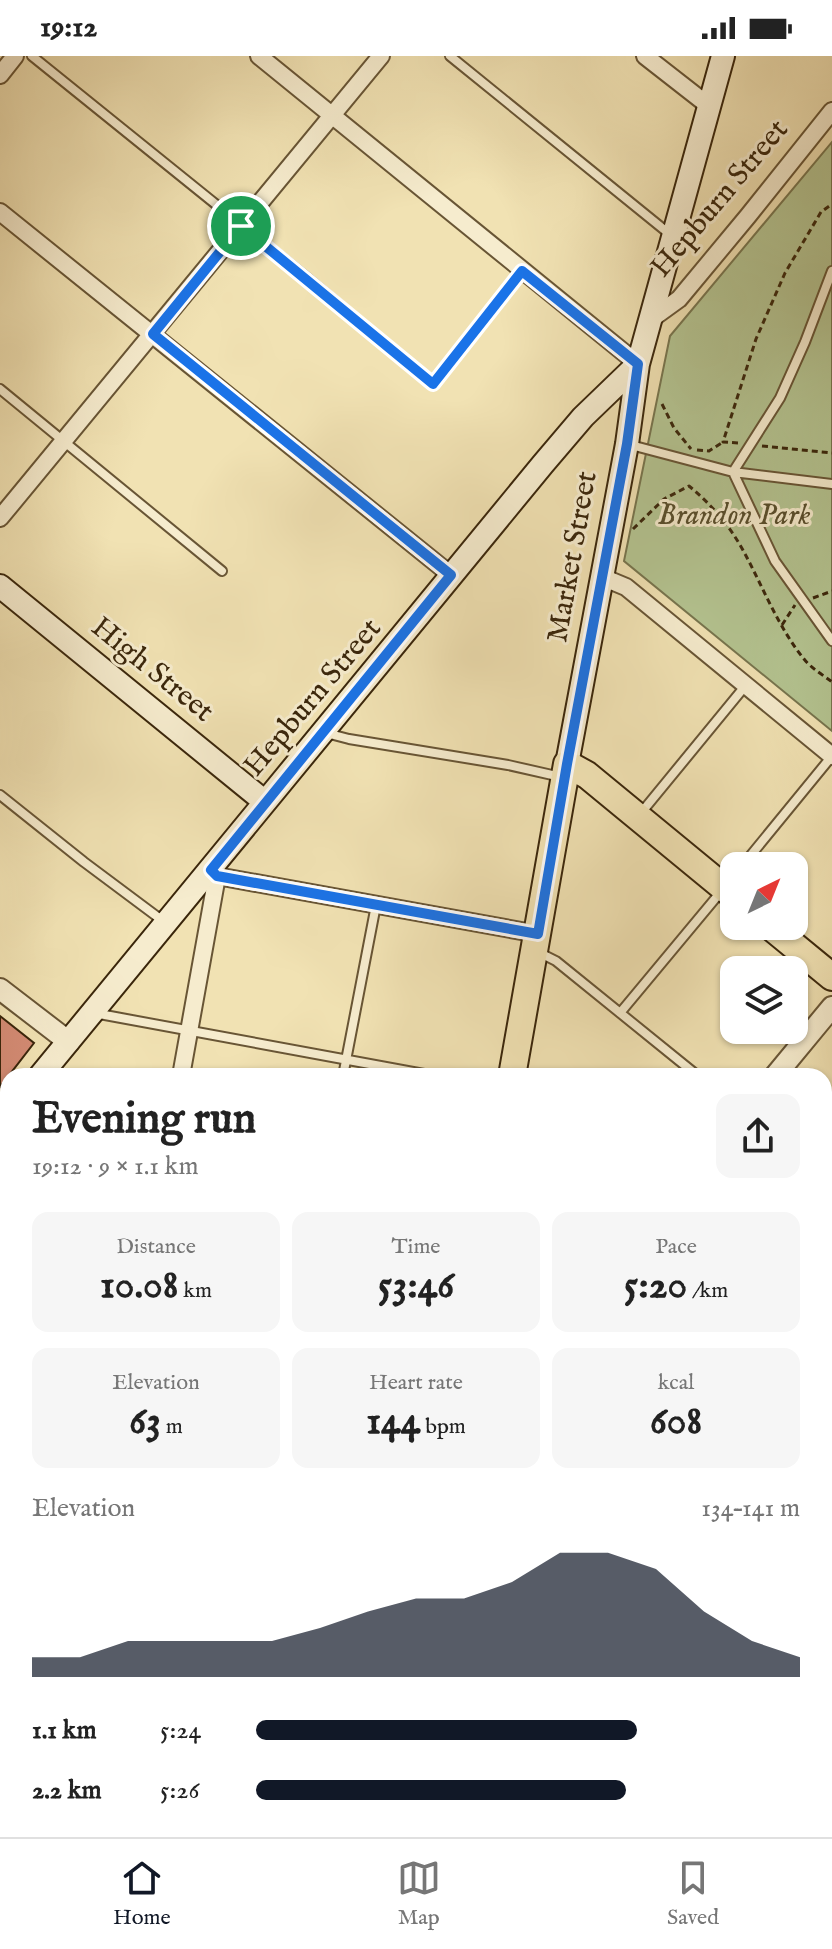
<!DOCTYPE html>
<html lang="en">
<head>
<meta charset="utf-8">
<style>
	:root { --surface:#fff; --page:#f6f6f6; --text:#222; --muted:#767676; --line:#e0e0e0; --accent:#111827 }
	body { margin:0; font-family:"IM FELL English",serif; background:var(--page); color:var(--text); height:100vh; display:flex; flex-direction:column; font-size:30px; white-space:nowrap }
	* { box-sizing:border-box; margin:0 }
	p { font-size:26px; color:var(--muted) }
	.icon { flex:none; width:44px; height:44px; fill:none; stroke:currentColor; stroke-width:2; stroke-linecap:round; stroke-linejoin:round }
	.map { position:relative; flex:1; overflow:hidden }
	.panel { position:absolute; left:0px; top:1012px; width:832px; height:770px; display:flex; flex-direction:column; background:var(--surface); border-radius:24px 24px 0 0; box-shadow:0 2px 6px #0004 }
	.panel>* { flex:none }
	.needle { width:52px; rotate:43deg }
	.tools { position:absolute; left:720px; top:796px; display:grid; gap:16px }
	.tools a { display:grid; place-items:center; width:88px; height:88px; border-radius:16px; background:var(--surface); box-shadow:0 2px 6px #0004; font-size:40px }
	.pin { position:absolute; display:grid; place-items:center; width:68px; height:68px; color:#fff; margin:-34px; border:4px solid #fff; border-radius:50%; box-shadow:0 2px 8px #0007 }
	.round { display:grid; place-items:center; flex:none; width:84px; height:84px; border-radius:16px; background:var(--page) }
	.head { display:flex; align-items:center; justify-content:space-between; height:136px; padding:0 32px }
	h1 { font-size:44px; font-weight:700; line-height:60px }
	.figures { display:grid; grid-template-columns:repeat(3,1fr); gap:12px; height:136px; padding:8px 32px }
	.figures div { display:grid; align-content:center; border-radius:16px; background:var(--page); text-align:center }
	.figures b { font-size:40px; font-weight:700 }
	.figures small { font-size:22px; font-weight:400 }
	.figures p { font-size:22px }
	.chart { height:224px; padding:16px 32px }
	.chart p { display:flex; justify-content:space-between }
	.chart svg { width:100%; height:144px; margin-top:8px; fill:var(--accent); opacity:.7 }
	ul { padding:0 32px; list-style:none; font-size:26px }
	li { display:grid; grid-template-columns:128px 96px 1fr; align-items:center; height:60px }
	li i { height:20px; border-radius:10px; background:var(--accent) }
	.status { display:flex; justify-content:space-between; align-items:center; height:56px; padding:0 40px; background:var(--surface); direction:ltr }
	.status svg { height:22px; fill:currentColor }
	.tab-bar { display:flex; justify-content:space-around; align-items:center; height:112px; border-top:2px solid var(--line); background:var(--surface); font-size:22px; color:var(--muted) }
	.tab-bar a { display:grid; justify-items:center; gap:4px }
	.tab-bar .on { color:var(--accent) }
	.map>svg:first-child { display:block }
	.green { fill:#b4c491; stroke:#77754e; stroke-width:2 }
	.building { fill:#d38b74; stroke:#3a260b; stroke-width:2 }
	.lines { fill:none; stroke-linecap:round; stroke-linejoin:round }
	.service-casing { stroke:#685535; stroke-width:12 }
	.minor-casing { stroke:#685535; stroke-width:20 }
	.tertiary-casing { stroke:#685535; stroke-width:24 }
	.secondary-casing { stroke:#3a260b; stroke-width:26 }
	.primary-casing { stroke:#3a260b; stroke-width:30 }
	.path { stroke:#3a260b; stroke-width:3; stroke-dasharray:6 4; stroke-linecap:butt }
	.service { stroke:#f6ecce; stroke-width:8 }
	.minor { stroke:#f6ecce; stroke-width:16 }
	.tertiary { stroke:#f6ecce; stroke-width:20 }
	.secondary { stroke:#f6ecce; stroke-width:22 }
	.primary { stroke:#f1e2b3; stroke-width:26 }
	.route-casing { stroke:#fff; stroke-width:16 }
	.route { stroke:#1a73e8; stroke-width:10 }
	.labels { text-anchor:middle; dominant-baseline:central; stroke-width:6; stroke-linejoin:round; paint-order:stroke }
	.street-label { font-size:30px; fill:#3a260b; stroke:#f6ecce }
	.park-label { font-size:30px; font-style:italic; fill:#584e2c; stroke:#f6ecce }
</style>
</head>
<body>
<div class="status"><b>19:12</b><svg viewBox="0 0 49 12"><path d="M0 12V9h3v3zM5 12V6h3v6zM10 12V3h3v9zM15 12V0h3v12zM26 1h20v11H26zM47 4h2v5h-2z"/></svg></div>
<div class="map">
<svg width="832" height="1781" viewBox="0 0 832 1781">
	<rect width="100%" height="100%" fill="#f1e2b3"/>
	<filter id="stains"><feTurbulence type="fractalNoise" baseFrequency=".0025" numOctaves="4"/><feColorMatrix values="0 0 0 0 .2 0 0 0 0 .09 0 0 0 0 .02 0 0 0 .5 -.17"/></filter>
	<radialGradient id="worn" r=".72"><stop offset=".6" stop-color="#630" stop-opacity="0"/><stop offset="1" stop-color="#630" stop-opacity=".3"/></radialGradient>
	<!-- green -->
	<path class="green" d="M832,86V675L624,505L670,280Z"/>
	<!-- building -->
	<path class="building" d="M0,960L34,987L0,1031Z"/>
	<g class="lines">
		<defs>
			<path id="service" d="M32,0L306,221L433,328L522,215
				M450,0L672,180
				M832,215L805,286L780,342L733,416L775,505L832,585
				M0,333L222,515
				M627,388L733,416L832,428
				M326,677L349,683L508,709L561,721
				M0,739L84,806L163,865
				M641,757L746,629
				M742,810L832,700
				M540,897L556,905L698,1020
				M94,957L435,1020
				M620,957L734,820
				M343,1020L376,849
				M0,1122L3,1104
				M824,1123L832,1130
				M824,1215L832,1206
				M0,1267L8,1268
				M0,1590L8,1591
				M0,1741L8,1742
				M186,1774L227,1781
				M541,1781L543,1774"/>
			<path id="minor" d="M259,0L638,308
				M645,0L709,50
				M0,19L15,0
				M0,156L451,519
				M650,264L679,243L748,160L832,55
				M0,462L381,0
				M602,521L626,531L832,700
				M211,814L217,820L538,878
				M181,1020L217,820
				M0,1103L8,1105
				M824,1329L832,1336
				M0,1425L8,1427
				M42,1781L44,1774"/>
			<path id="tertiary" d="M0,933L69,986
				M775,1020L832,951
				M0,1357L8,1362
				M824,1468L832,1458
				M696,1774L704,1778"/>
			<path id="secondary" d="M0,530L265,746
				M567,708L627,388L638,308L723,0
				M40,1020L543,408L583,361L638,308
				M0,1068L8,1059"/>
			<path id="primary" d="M770,870L832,921
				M512,1020L567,708L587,719L734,840
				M376,1781L377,1774"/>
		</defs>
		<!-- service casing -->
		<use href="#service" class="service-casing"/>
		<!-- minor casing -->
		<use href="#minor" class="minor-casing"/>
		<!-- tertiary casing -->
		<use href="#tertiary" class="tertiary-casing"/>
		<!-- secondary casing -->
		<use href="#secondary" class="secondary-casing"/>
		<!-- primary casing -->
		<use href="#primary" class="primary-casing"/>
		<!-- path -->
		<path class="path" d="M662,348L674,372L691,393
			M738,387L723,386L756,283L785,217L821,156L832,148
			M762,390L832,397
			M697,394L709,395L723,386
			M633,473L664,443L689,430C711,448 730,470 744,496C763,531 778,571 804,603C811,612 823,619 832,626
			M813,542L832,535
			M782,569L795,549
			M824,1603L832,1609
			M824,1637L832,1627"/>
		<!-- service -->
		<use href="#service" class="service"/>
		<!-- minor -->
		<use href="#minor" class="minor"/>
		<!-- tertiary -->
		<use href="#tertiary" class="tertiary"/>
		<!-- secondary -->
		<use href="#secondary" class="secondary"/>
		<!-- primary -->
		<use href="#primary" class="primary"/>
	</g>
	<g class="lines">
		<defs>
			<path id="route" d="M241,170L433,328L522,215L638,308L627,388L567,708L538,878L217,820L211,814L451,519L153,278Z"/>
		</defs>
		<!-- route casing -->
		<use href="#route" class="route-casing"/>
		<!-- route -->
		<use href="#route" class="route"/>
	</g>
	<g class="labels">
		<!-- street labels -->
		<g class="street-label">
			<text transform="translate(720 143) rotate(-50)">Hepburn Street</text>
			<text transform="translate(573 501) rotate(-80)">Market Street</text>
			<text transform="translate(152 614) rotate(39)">High Street</text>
			<text transform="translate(313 642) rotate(-50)">Hepburn Street</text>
		</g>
		<!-- park labels -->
		<g class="park-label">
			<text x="734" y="460">Brandon Park</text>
		</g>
	</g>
	<rect width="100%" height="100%" filter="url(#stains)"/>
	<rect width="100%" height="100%" fill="url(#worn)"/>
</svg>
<div class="tools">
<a><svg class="needle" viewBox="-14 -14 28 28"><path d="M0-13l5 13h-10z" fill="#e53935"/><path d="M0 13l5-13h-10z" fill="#767676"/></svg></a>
<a><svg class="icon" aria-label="layers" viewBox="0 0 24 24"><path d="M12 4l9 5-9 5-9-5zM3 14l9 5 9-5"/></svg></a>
</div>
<div class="pin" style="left:241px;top:170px;background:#1e9e55"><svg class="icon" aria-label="arrive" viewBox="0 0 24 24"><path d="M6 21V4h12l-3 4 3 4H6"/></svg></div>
<section class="panel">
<div class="head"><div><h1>Evening run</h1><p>19:12 · 9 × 1.1 km</p></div><a class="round"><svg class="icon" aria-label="share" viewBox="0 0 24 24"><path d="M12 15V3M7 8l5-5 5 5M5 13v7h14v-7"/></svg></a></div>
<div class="figures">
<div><p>Distance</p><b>10.08<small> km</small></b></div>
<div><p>Time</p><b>53:46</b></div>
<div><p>Pace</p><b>5:20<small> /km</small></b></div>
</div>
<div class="figures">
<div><p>Elevation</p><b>63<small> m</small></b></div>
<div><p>Heart rate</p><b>144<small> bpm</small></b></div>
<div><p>kcal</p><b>608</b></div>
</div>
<div class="chart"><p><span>Elevation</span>134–141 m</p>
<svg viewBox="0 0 160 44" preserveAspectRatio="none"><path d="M0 44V38L10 38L20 33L30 33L40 33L50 33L60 29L70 24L80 20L90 20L100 15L110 6L120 6L130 11L140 24L150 33L160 38V44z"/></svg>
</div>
<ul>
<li><b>1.1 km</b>5:24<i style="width:70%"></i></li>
<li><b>2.2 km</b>5:26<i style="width:68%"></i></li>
</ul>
</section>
</div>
<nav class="tab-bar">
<a class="on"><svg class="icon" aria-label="home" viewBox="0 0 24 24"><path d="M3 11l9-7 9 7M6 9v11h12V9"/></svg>Home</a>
<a><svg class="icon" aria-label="map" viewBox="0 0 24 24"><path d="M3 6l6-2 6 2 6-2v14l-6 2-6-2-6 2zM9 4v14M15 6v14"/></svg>Map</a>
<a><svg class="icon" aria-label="saved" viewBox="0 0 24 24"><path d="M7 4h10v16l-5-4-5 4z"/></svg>Saved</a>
</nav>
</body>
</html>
